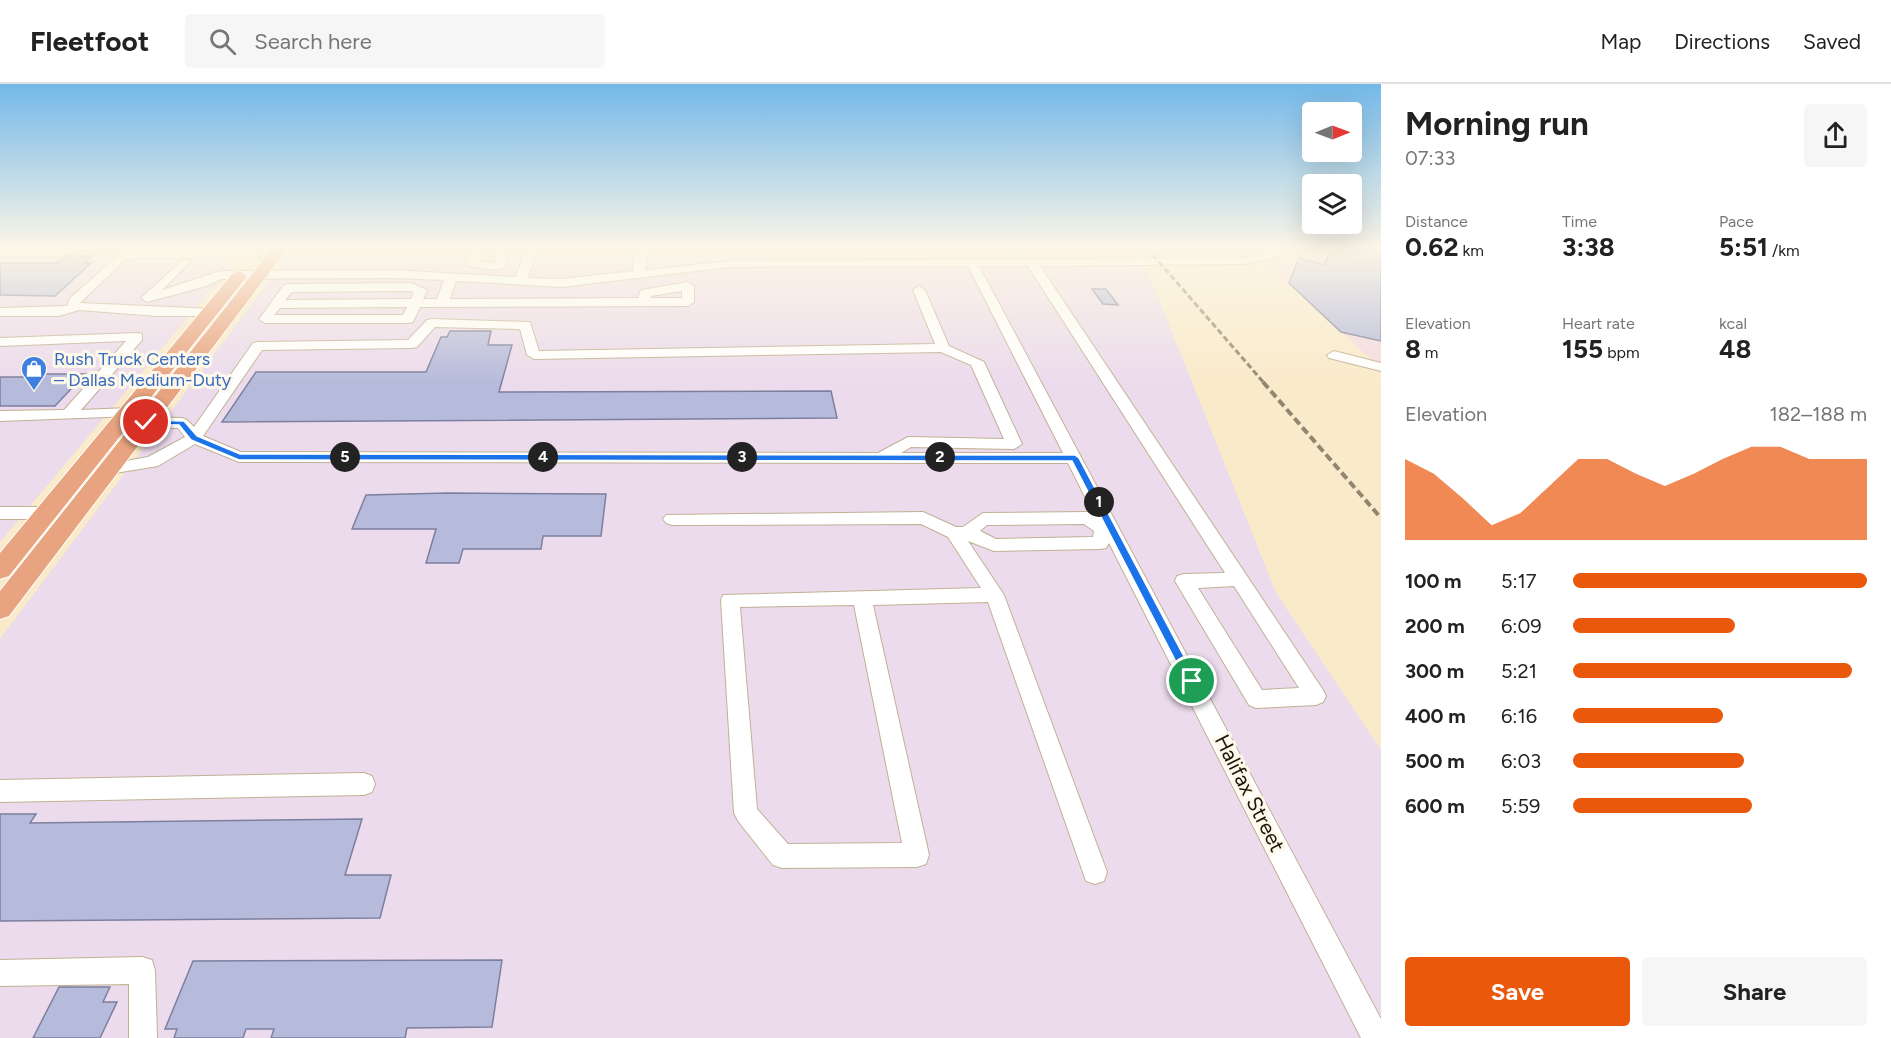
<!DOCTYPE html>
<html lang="en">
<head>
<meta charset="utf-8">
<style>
	:root { --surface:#fff; --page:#f6f6f6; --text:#222; --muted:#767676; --line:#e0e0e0; --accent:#ea580c }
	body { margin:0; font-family:Figtree,sans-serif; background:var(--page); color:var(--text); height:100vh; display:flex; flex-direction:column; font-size:22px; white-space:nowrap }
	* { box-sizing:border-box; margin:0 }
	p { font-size:20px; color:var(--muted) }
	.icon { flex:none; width:33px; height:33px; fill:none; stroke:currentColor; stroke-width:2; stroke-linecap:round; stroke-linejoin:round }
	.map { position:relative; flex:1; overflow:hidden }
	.side { display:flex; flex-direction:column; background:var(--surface); width:510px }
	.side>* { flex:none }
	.needle { width:39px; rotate:89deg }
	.controls { position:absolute; left:1302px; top:18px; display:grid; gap:12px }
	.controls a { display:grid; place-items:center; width:60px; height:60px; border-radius:6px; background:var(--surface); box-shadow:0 6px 24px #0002; font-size:30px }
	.pin { position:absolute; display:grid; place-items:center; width:51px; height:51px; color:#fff; margin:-26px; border:3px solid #fff; border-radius:50%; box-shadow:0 2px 6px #0007 }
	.km { position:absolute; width:30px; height:30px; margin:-15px; border-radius:50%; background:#222; color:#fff; font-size:16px; line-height:30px; text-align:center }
	.round { display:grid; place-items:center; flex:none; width:63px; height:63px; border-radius:6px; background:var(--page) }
	.summary { display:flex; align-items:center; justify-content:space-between; height:102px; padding:0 24px }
	h1 { font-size:33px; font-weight:700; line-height:45px }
	.figures { display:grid; grid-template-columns:repeat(3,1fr); gap:9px; height:102px; padding:6px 24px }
	.figures div { display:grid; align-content:center }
	.figures b { font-size:26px; font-weight:700 }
	.figures small { font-size:16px; font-weight:400 }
	.figures p { font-size:16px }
	.chart { height:168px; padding:12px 24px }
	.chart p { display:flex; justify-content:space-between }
	.chart svg { width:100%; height:108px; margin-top:6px; fill:var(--accent); opacity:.7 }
	.cta { display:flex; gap:12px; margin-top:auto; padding:12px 24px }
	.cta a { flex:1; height:69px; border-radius:6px; background:var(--accent); color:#fff; font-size:24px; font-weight:700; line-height:69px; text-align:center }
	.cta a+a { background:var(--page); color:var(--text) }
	ul { padding:0 24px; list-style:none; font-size:20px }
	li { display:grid; grid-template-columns:96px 72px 1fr; align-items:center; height:45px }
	li i { height:15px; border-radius:8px; background:var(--accent) }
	header { display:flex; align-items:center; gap:36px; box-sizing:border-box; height:84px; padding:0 30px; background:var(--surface); border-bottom:2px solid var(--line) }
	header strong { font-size:28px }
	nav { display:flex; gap:33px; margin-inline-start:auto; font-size:21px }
	.search { width:420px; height:54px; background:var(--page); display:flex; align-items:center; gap:15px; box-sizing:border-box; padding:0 21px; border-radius:6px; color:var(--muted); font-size:22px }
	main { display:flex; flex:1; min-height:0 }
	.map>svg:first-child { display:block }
	.commercial { fill:#f4dadf }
	.industrial { fill:#ecdbed }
	.building { fill:#b7bbdb; stroke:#7c7f9d; stroke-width:1.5 }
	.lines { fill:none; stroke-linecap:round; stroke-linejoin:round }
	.minor-casing { stroke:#c0b193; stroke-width:2 }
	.major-casing { stroke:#fff; stroke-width:2 }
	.minor { fill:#fff; fill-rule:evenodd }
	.major { fill:#e8a480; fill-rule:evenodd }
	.rail-far1 { stroke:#918770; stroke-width:3; stroke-dasharray:6 3; stroke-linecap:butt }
	.rail { stroke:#918770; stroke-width:4; stroke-dasharray:8 4; stroke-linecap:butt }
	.route { fill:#1a73e8; stroke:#fff; stroke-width:1.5 }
	.labels { text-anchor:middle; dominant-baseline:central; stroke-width:6; stroke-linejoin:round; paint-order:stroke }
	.far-shop-label { font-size:18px; fill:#366cbe; stroke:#fef8eb; text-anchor:start }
	.street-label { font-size:21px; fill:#1b150a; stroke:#fef8eb }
</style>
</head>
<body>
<header>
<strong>Fleetfoot</strong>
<div class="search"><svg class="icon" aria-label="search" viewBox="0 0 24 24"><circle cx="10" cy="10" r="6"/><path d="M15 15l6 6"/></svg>Search here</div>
<nav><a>Map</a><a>Directions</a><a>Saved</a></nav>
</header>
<main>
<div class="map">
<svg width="1381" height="954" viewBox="0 0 1381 954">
	<rect width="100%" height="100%" fill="#f9eaca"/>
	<!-- commercial -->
	<path class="commercial" d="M1252,164H1381V285Z"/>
	<!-- industrial -->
	<path class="industrial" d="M0,164H246L0,458Z
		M294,164H1127L1148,188L1276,509L1381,666V954H0V555Z"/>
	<!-- building -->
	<path class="building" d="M1331,164H1366L1381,168V257L1341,248L1289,199L1299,174L1324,181Z
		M68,172H92L84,179H91L55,212L0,211V179H56Z
		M1092,205H1106L1118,221L1103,220Z
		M450,247H491L488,261H512L499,308L831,307L837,334L222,338L256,288H426L441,253H447Z
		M40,290H85L55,322H0V293H37Z
		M448,409L606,410L601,452H543L541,465H463L459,479H426L436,445H352L366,411Z
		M0,730H36L30,739L362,735L345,791H391L380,834L0,837Z
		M502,876L492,943L407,944L405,954H271L274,945H246L243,954H174L177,945H165L193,877Z
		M59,903H110L103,918H117L100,954H33Z"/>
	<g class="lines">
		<defs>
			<path id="minor" d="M67,164H92L54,173H0V167Z
				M99,164L130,168L257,167L263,170L257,173L132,174L124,177L80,219L214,225V231L210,232H157L79,226L59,232H0V224L67,222L70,214L119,171Z
				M472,164H484L479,177L494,179L500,164H512L503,184L496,186L468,182L466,180Z
				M526,164H538L527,194L562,195L633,187L635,164H647L645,186L730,177L1244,174L1265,169L1271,164H1284L1273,174L1244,180L1040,182L1323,606L1326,612L1323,618L1316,621L1256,624L1249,621L1175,497L1177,492L1184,490L1225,489L1028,182H979L1381,935V954H1361L1109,459L1106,464L1100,465L994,467L968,457L1004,511L1107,788L1104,797L1095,800L1086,797L988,518L873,521L929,771L926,780L917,783L782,784L773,781L738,737L734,729L721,516L723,511L981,504L948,453L921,440L672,441L666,439L663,435L666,431L923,428L956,443H963L983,429L1087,428L1094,431L1068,379L239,378L195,360L158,382L109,390L101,385L109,380L148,373L185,353L178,344L146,343L139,338L146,333L182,334L187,336L194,343L253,259L258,258L408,256L427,236L432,235L530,238L539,267L935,260L913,206L919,202L925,206L949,262L984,278L1022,360L1014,365L911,363L901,369H1063L968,182L730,183L562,203L456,197L450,215L638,214L641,206L688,198L694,202V218L688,222L420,223L413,238L408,239H265L259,235L284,201L288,200L411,199L427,206L423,215H437L444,196L393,194L222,195L207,202L147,218L141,214L184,175L190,178L162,206L220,187L393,186L516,193ZM410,207L414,208L411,215L285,216L292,208ZM682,207V214H651V212ZM407,223L403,231H274L280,224ZM435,243L520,245L527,271L534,275L941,268L971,281L1004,355L908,353L878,369L241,368L203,352L262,266L412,264L417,263ZM1084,440L1094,447L1093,453L996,455L980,447L987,441ZM1234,502L1299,604L1262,606L1198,504ZM854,521L902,759L788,760L757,725L740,523Z
				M137,249L142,250V256L81,326L128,324L135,329L133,332L0,337V327L64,326L126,257L0,262V254Z
				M1334,267L1381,279V287L1329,274L1327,271Z
				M0,423H47L55,429L47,435H0Z
				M364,689L372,692L375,700L372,708L364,711L0,718V696Z
				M142,873L152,876L155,886L157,954H129V900L0,902V876Z"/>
			<path id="major" d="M273,164H288L9,532L0,535V507Z
				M239,187L247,192L245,195L9,492L0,495V469L233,189Z"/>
		</defs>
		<!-- minor casing -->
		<use href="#minor" class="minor-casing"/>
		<!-- major casing -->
		<use href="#major" class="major-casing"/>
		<!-- minor -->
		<use href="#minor" class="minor"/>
		<!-- major -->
		<use href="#major" class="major"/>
		<!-- rail-far1 -->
		<path class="rail-far1" d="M1147,164L1265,300"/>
		<!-- rail -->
		<path class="rail" d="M1263,298L1381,434"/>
	</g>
	<!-- sky -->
	<linearGradient id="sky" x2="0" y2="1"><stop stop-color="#73b8e9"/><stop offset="0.55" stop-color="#fcf6e7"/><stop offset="1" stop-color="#fcf6e7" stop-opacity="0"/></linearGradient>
	<rect width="1381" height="298" fill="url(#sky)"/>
	<!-- route -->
	<path class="route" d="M146,336L184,337L197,352L240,370L1075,371L1079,374L1197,597L1196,601H1188L1072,377L239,376L191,356L179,341L143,340Z"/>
	<!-- icons -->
	<defs>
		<symbol id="shop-pin" viewBox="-11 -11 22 30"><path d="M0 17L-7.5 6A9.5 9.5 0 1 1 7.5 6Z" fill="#3f7fe0" stroke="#fef8eb"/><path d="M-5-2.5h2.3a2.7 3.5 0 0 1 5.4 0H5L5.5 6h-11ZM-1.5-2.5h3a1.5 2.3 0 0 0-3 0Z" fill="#fff"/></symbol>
	</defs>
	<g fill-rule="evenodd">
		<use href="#shop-pin" x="19" y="270" width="30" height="40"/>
	</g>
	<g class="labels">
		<!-- far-shop labels -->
		<g class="far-shop-label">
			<text x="54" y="275">Rush Truck Centers<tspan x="54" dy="21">– Dallas Medium-Duty</tspan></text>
		</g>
		<!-- street labels -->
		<g class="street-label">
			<text transform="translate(1250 709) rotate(63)">Halifax Street</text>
		</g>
	</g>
</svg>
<div class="controls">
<a><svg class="needle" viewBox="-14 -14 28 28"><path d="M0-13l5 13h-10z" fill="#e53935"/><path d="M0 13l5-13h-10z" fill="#767676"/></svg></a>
<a><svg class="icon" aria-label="layers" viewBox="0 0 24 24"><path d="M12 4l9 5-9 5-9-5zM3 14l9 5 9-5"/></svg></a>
</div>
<div class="pin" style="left:1192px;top:597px;background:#1e9e55"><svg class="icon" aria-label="arrive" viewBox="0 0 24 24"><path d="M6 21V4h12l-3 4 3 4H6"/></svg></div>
<div class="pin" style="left:146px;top:338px;background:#d93025"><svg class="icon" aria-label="check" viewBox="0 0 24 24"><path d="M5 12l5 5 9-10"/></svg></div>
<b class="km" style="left:1099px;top:418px">1</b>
<b class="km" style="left:940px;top:373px">2</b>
<b class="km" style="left:742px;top:373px">3</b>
<b class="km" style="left:543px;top:373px">4</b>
<b class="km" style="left:345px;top:373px">5</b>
</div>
<section class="side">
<div class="summary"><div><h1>Morning run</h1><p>07:33</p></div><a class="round"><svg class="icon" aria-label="share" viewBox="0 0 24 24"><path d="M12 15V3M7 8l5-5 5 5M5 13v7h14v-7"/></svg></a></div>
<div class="figures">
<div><p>Distance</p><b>0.62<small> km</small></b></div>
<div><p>Time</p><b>3:38</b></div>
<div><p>Pace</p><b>5:51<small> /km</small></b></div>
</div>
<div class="figures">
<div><p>Elevation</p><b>8<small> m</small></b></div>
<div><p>Heart rate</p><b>155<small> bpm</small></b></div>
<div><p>kcal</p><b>48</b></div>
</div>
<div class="chart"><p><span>Elevation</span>182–188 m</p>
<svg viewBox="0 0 160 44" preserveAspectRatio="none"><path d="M0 44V11L10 17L20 27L30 38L40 33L50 22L60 11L70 11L80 17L90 22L100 17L110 11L120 6L130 6L140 11L150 11L160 11V44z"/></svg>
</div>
<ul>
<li><b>100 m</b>5:17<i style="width:100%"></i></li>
<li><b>200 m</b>6:09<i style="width:55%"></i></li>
<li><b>300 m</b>5:21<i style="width:95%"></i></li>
<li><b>400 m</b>6:16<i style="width:51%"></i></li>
<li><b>500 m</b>6:03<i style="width:58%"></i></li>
<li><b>600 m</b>5:59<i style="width:61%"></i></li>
</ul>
<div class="cta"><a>Save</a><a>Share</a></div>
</section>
</main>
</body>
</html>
